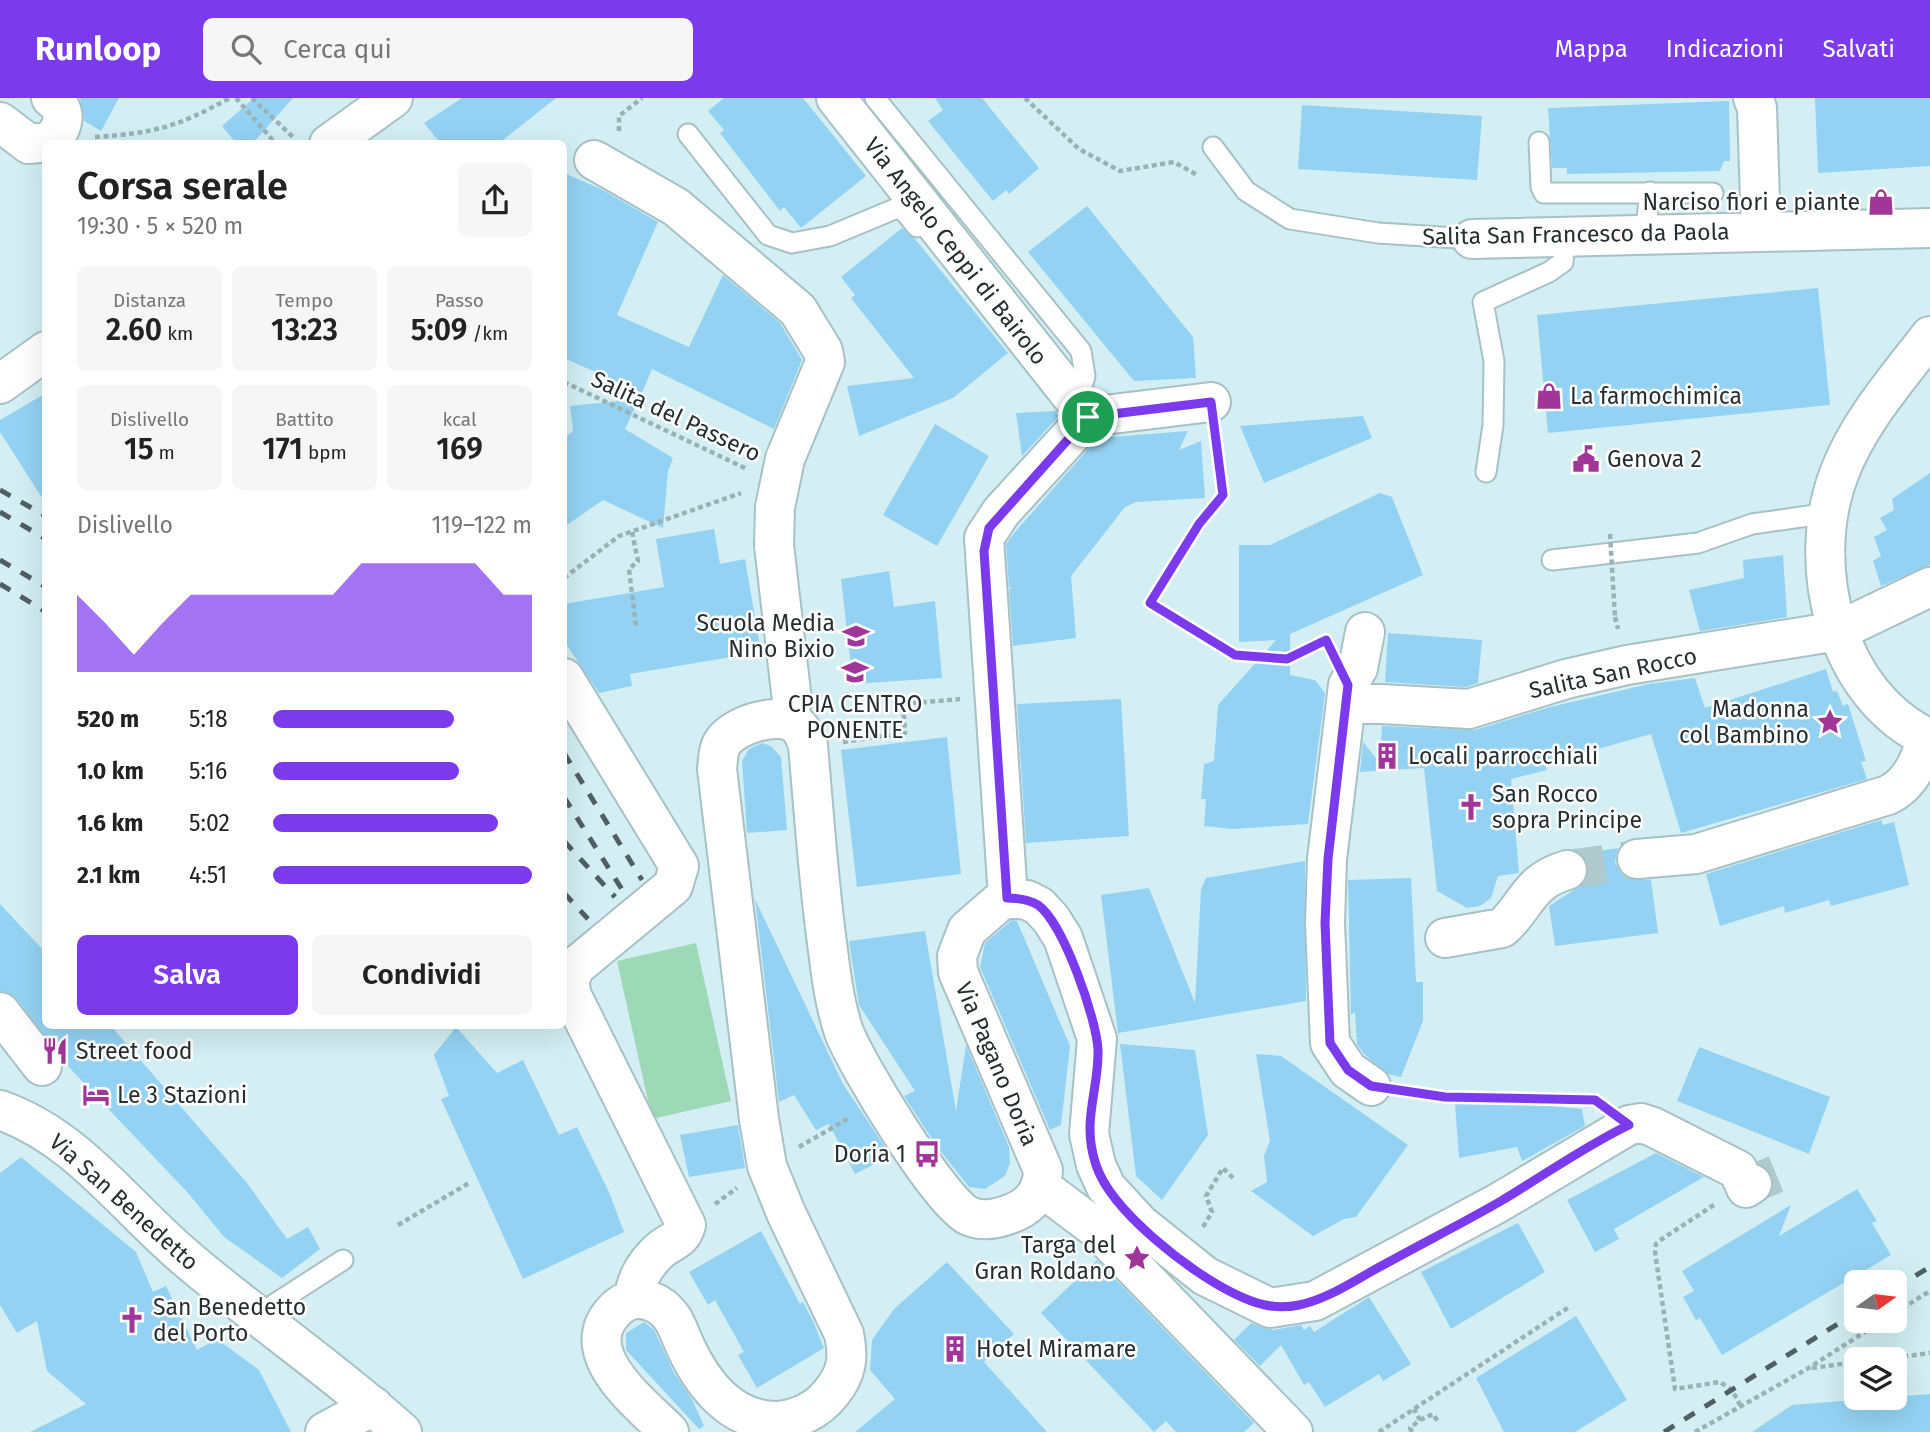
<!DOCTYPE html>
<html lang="it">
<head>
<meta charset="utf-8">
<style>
	:root { --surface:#fff; --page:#f6f6f6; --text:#222; --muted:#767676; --accent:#7c3aed }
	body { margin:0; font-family:"Fira Sans",sans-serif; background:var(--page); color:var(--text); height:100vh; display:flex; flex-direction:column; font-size:26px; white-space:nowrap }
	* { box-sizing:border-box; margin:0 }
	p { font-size:23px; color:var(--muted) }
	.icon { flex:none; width:38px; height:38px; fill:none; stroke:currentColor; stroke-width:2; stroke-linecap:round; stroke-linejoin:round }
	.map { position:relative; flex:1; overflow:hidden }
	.side { position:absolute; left:42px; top:42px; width:525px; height:889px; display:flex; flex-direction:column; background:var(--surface); border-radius:10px; box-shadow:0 7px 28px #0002 }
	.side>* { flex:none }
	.needle { width:46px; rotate:76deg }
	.buttons { position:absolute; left:1844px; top:1172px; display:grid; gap:14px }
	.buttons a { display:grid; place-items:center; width:63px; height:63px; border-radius:10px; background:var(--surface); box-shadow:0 7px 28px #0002; font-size:35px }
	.pin { position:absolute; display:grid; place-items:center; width:60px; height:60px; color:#fff; margin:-30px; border:4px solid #fff; border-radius:50%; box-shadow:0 2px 7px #0007 }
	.round { display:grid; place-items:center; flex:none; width:74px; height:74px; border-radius:10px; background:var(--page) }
	.summary { display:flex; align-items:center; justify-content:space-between; height:119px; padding:0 35px }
	h1 { font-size:38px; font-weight:600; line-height:52px }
	.figures { display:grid; grid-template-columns:repeat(3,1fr); gap:10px; height:119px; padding:7px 35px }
	.figures div { display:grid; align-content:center; border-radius:10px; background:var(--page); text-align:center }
	.figures b { font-size:30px; font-weight:600 }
	.figures small { font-size:19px; font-weight:400 }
	.figures p { font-size:19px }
	.chart { height:196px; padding:14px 35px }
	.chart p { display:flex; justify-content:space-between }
	.chart svg { width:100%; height:126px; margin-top:7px; fill:var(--accent); opacity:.7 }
	.primary-button { display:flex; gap:14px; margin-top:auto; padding:14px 35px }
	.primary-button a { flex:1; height:80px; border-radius:10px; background:var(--accent); color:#fff; font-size:28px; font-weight:600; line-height:80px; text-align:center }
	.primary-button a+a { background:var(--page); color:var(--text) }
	ul { padding:0 35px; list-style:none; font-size:23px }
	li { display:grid; grid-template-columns:112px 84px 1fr; align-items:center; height:52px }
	li i { height:18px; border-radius:9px; background:var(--accent) }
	header { display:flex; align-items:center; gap:42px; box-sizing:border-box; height:98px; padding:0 35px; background:var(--accent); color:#fff }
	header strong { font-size:33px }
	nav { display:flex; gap:38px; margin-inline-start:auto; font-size:24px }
	.search { width:490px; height:63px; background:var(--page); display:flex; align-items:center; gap:18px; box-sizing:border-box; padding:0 24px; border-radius:10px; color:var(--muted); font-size:26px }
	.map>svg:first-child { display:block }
	.green { fill:#9ed9b7 }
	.building { fill:#94d2f3 }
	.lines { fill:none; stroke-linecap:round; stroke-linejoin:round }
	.street-tunnel { stroke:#b0c9cc; stroke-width:38; stroke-dasharray:38 19; stroke-linecap:butt }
	.lane-casing { stroke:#a7c1c5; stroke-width:23 }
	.street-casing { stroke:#a7c1c5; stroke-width:42 }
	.secondary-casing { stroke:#a7c1c5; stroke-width:42 }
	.path { stroke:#9bb2b5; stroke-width:4.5; stroke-dasharray:5 3.5; stroke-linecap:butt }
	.lane { stroke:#fff; stroke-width:19 }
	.street { stroke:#fff; stroke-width:38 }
	.secondary { stroke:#fff; stroke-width:38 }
	.rail { stroke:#515f62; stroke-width:5; stroke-dasharray:12 12; stroke-linecap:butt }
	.street-bridge-casing { stroke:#a7c1c5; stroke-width:42; stroke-linecap:butt }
	.path-bridge { stroke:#9bb2b5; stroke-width:4.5; stroke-dasharray:5 3.5; stroke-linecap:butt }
	.street-bridge { stroke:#fff; stroke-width:38 }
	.route-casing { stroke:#fff; stroke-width:14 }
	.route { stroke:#7c3aed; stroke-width:9 }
	.labels { text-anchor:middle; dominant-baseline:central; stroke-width:5; stroke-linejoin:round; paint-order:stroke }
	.poi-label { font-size:23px; fill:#252f31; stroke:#fff; text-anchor:start }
	.street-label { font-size:23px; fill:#252f31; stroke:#fff }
</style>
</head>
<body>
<header>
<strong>Runloop</strong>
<div class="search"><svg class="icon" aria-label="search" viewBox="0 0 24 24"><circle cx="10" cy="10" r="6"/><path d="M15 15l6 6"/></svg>Cerca qui</div>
<nav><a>Mappa</a><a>Indicazioni</a><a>Salvati</a></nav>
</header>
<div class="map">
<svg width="1930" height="1334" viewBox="0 0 1930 1334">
	<rect width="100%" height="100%" fill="#d3eff3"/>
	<!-- green -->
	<path class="green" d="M696,845L731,1003L652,1021L617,863Z"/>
	<!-- building -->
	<path class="building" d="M80,0H119L101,33L84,23Z
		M254,0H293L252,46H237L222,28Z
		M462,0H556L498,46H441L424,25Z
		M724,0H803L866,78L801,130L784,109L780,113L720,35L724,32L708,13Z
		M935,0H982L1039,70L1009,96L1006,92L993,103L928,23L943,12Z
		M1815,0H1930V68L1818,75Z
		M1729,3L1730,63H1724L1720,73L1567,76V70H1552L1548,10Z
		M1302,7L1482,18L1477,82L1298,71Z
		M564,75L601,91L658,124L617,217L689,249L723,177L780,225L802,262L774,331L652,271L642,295L564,260Z
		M1087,108L1193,239L1196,280L1134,283L1028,154Z
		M902,130L915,141L1008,255L953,300L859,338L847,288L914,280L851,200L855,197L841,179Z
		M1818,190L1830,307L1548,335L1537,217Z
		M46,295V406L0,334V322Z
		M639,301L625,331L673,360L668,373L663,430L603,402L564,429V340L573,333L570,308Z
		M1055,313L1059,318L1022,358L1016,315Z
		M1363,318L1372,340L1264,385L1240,328Z
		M935,326L989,358L937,448L883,417Z
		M1188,333L1179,352L1201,343L1205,400L1136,404L1125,409L1071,478L1076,540L1013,548L1009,491H1012L1009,489L1006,446L1014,435L1098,340Z
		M1930,375V467L1881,488L1873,463L1881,458L1874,439L1887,432L1880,420L1894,412L1892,401Z
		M1380,395L1392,399L1423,477L1290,536V577L1315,582L1325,595L1308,726L1233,731L1204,728L1206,701H1201L1204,666L1214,663L1218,607L1276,542L1239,544V447H1270Z
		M714,431L720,466L745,461L761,554L630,576L632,588L599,595L564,543V506L664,489L656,441Z
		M1783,457L1787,519L1700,533L1689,492L1744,480L1743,462Z
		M889,473L894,509L935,503L942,580L853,586L841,481Z
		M1388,535L1482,542L1478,585L1466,589L1385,584Z
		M1826,571L1833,594L1837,593L1843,608L1848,606L1866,663L1861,664L1867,681L1681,735L1651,636L1545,666L1547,672L1511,681L1519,775L1498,778L1491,800L1480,808L1467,810L1437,793L1424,670L1360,674L1363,644L1380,665L1382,628L1475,632L1550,609L1649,586L1695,580L1705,610Z
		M1121,601L1129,738L1026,745L1017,606Z
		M947,639L961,776L857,789L841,652Z
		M762,645L771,648L781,659L787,732L747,735L742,663L749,651Z
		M1881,722L1883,727L1894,724L1909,787L1831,808L1829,802L1785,815L1784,808L1720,828L1706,776Z
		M1598,748L1599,753L1618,750L1615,764L1620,774L1627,780L1651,782L1658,835L1555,848L1549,808L1583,786L1588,776L1587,764L1573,751Z
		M1305,763L1306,903L1118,935L1101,797L1149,790L1195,905L1201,791L1206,780Z
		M1411,780L1416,884H1423V923L1401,979L1388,976L1364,956L1357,946L1355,914L1351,917L1348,782Z
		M755,801L843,986L891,1058L855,1076L829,1026L816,1032L794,997L779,1004Z
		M0,806L46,855V928H111L247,1085L287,1141L308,1129L320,1151L282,1180L224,1139L188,1095L63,963L17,901L0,893Z
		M1012,822L1017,823L1070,948L1061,1027L1050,1032L980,869L985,845Z
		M925,833L956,1013L966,947L1009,1049L1010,1065L1005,1078L985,1091L969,1089L938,1050L904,998L915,993L859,907L849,843Z
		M456,929L497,975L523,962L559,1037L577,1029L609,1094L624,1134L523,1181L441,1001L449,998L434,957Z
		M1120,946L1195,952L1208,1037L1162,1102L1136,1078Z
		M1699,949L1830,999L1809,1056L1677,1003Z
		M1256,956L1281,958L1408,1047L1356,1119L1344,1121L1313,1138L1251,1093L1267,1084L1264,1058L1270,1043Z
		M1455,1006H1529L1582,1011L1585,1028L1522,1063L1517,1049L1459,1060Z
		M738,1027L745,1070L689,1079L680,1037Z
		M1656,1055L1704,1079L1614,1131L1619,1141L1595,1154L1567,1102Z
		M21,1059L136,1154L153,1194L166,1188L197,1252L217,1241L259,1272L291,1334H30L86,1306L47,1273L37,1223L17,1235L0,1207V1075Z
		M1857,1091L1877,1123L1872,1125L1891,1157L1722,1257L1700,1220L1696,1222L1683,1199L1694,1193L1682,1173L1791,1107L1779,1138Z
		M1518,1125L1545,1174L1451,1231L1421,1174Z
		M761,1133L800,1206L803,1204L813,1223L824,1250L757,1290L738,1257L744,1254L715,1202L708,1207L689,1174Z
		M1097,1162L1254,1325L1244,1334H1176L1166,1323L1154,1334L1041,1215Z
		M947,1164L1014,1236L984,1264L1047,1334H855L895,1301L870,1272L872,1242L894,1211Z
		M1369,1199L1411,1266L1383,1283L1379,1276L1325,1309L1309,1284L1304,1287L1281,1247L1260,1268L1234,1242L1251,1225L1273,1232L1301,1227L1304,1232L1310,1228L1314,1234Z
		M1576,1218L1627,1302L1575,1334H1504L1476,1280Z
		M644,1224L654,1232L674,1275L692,1301L704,1328L699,1331L626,1252V1235Z
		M1930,1296V1334H1752L1792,1307Z"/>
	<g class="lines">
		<!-- street-tunnel -->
		<path class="street-tunnel" d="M1567,772L1637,761
			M1752,1086L1776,1076"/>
		<defs>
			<path id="lane" d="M875,0L1081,253L1085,278L1077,305
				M688,36L768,137L792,145L830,138L897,110L905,114L917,129
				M1539,44L1541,89L1544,95H1713
				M1213,49L1246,93L1290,121L1378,135L1472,141
				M1645,137L1650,94
				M1486,374L1493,327L1494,263L1483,204L1549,174L1563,164L1566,139
				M1552,462L1698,445L1752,426L1829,415
				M256,1218L343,1162"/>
			<path id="street" d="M836,0L1088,319L1001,414L984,440L1008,800
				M1753,0L1757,10L1761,134
				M0,24L29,46L49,44C64,31 69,12 51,0
				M329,46L393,0
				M594,62L676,109L798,212L823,253L825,264L785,361
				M1472,141L1930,130
				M0,286L46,253
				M1088,319L1211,304
				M774,447L792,603L788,622
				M564,580L679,768L673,788L575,869L569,884L572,898L686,1127C682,1143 670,1143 659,1153C644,1167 637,1181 633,1200
				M1346,604L1348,587L1358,570L1365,534
				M1637,761L1696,756L1888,697C1911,686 1920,662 1927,640
				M1445,840L1502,830C1528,807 1527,784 1567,772
				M0,914L42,968
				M1371,988L1348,972L1330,945L1325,825L1327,761L1346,604L1469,611L1566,581L1627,567L1838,533L1930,489
				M1040,1088L1097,1131L1293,1334
				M325,1334L373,1308
				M669,1334C639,1304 570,1252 618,1209C630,1199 643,1199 657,1206C675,1216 678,1233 686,1250C703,1286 731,1323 776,1323C797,1322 818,1312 831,1295C847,1276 849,1259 844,1236L786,1115L767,1068L759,1021L717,671C718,662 718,651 723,644C734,627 777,614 794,625C803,631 805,639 808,648C814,714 818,780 827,845C831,875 834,905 844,934C856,966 941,1106 969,1118C984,1125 1001,1120 1015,1114C1033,1106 1043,1091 1043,1072L958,874L957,858L967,832L998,805L1008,800L1027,802L1039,808L1051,821L1063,840L1097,941L1089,1036L1096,1067L1106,1089L1140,1126L1205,1178L1270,1210L1315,1203L1498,1105L1629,1027L1641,1025L1653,1029L1738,1072L1746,1090L1752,1086"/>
			<path id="secondary" d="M1930,238C1897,281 1858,325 1839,376C1804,468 1836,598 1930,641
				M0,1012C79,1040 124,1108 186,1160C256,1220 333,1272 402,1334"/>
		</defs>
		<!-- lane casing -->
		<use href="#lane" class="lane-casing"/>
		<!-- street casing -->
		<use href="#street" class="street-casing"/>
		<!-- secondary casing -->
		<use href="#secondary" class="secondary-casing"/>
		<!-- path -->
		<path class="path" d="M236,0L276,46
			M252,0L294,40
			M1025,0L1079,51L1120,73L1174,64L1197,77
			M619,33V18L642,0
			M95,39C155,35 177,29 230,0
			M564,284L747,371
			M1216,339L1223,397L1199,426L1150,505L1235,557L1287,561L1326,542
			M632,434L638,463L629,471L636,529
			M564,480L619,438L741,395
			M1615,519L1618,531
			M843,644L905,635L903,606L960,601
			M1404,993L1445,999L1597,1004
			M799,1049L849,1020
			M715,1106L737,1090
			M1714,1107L1662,1141L1656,1146L1655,1154L1675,1291L1720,1284L1732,1292L1740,1307
			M398,1127L469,1085
			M1203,1129L1212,1114L1206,1098L1223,1070L1235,1082
			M1895,1215L1930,1193
			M1878,1262L1930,1255
			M1812,1270L1857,1264
			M1420,1322L1433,1316L1439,1325
			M1379,1334L1569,1209
			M1412,1334L1410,1330L1420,1322L1414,1311
			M1695,1334L1807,1271L1882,1223"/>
		<!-- lane -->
		<use href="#lane" class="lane"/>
		<!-- street -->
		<use href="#street" class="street"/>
		<!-- secondary -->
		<use href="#secondary" class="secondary"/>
		<!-- rail -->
		<path class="rail" d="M0,392L46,418
			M0,414L46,441
			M0,462L46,489
			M0,486L46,514
			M564,655L642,782
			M564,699L623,793
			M564,743L615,799
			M564,795L588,821
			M1895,1190L1930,1169
			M1664,1334L1857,1214"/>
		<defs>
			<path id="street-bridge" d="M774,447L775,409L785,361"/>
		</defs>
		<!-- street-bridge casing -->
		<use href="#street-bridge" class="street-bridge-casing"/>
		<!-- path-bridge -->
		<path class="path-bridge" d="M1610,436L1615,519"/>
		<!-- street-bridge -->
		<use href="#street-bridge" class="street-bridge"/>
	</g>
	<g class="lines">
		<defs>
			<path id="route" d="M1211,304L1223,397L1199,426L1150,505L1235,557L1287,561L1326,542L1348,587L1328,761L1325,825L1330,945L1348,972L1371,988L1445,999L1595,1002L1629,1027C1585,1048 1543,1078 1501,1103C1463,1125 1423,1145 1385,1166C1358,1180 1329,1201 1299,1207C1274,1212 1255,1206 1233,1195C1190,1174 1111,1113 1096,1067C1081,1023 1099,993 1098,952C1097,922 1063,824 1038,807C1028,801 1018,800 1007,800L984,453L989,430L1088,319Z"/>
		</defs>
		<!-- route casing -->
		<use href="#route" class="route-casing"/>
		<!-- route -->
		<use href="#route" class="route"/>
	</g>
	<!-- icons -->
	<defs>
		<symbol id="shop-bare" viewBox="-9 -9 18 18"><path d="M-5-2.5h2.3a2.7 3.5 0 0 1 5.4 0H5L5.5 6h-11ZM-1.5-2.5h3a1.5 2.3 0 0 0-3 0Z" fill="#9f3698" stroke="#fff" stroke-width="2.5" paint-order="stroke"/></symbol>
		<symbol id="civic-bare" viewBox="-9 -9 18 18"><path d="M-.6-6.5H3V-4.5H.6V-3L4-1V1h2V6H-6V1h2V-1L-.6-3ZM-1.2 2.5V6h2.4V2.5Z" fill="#9f3698" stroke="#fff" stroke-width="2.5" paint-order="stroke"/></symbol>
		<symbol id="school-bare" viewBox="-9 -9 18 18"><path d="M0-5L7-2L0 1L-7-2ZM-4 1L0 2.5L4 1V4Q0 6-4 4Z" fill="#9f3698" stroke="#fff" stroke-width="2.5" paint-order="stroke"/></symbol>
		<symbol id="sight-bare" viewBox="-9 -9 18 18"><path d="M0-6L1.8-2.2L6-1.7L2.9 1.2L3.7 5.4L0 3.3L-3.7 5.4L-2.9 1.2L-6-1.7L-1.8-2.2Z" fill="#9f3698" stroke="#fff" stroke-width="2.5" paint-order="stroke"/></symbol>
		<symbol id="building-bare" viewBox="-9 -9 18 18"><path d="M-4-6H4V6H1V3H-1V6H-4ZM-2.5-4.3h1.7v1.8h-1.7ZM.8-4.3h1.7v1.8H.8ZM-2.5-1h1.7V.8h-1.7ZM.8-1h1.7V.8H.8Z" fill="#9f3698" stroke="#fff" stroke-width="2.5" paint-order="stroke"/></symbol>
		<symbol id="church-bare" viewBox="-9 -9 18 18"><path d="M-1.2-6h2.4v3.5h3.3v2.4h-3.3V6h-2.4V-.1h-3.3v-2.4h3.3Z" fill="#9f3698" stroke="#fff" stroke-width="2.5" paint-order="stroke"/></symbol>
		<symbol id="restaurant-bare" viewBox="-9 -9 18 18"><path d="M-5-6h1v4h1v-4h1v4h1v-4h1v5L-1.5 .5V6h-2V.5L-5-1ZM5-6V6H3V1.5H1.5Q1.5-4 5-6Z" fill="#9f3698" stroke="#fff" stroke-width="2.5" paint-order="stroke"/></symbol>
		<symbol id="hotel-bare" viewBox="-9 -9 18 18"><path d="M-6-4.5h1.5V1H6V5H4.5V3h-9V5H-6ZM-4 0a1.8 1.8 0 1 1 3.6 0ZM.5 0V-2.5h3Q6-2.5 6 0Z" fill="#9f3698" stroke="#fff" stroke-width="2.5" paint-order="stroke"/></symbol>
		<symbol id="bus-bare" viewBox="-9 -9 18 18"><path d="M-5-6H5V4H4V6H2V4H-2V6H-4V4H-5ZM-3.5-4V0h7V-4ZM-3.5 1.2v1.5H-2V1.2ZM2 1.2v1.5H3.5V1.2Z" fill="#9f3698" stroke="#fff" stroke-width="2.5" paint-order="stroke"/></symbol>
	</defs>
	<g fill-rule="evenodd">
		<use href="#shop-bare" x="1862" y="85" width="38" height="38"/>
		<use href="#shop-bare" x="1530" y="279" width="38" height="38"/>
		<use href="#civic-bare" x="1567" y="342" width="38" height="38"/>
		<use href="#school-bare" x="837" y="519" width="38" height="38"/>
		<use href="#school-bare" x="836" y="555" width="38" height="38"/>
		<use href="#sight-bare" x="1811" y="605" width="38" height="38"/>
		<use href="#building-bare" x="1368" y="639" width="38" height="38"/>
		<use href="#church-bare" x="1452" y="690" width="38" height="38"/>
		<use href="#restaurant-bare" x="36" y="934" width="38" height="38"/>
		<use href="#hotel-bare" x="77" y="978" width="38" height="38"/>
		<use href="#bus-bare" x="908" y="1037" width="38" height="38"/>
		<use href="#sight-bare" x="1118" y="1141" width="38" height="38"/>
		<use href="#church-bare" x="113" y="1203" width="38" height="38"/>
		<use href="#building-bare" x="936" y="1232" width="38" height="38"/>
	</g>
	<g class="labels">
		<!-- poi labels -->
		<g class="poi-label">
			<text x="1860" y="104" text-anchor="end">Narciso fiori e piante</text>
			<text x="1570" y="298">La farmochimica</text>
			<text x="1607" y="361">Genova 2</text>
			<text x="835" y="525" text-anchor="end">Scuola Media<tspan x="835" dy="26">Nino Bixio</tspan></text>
			<text x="855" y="606" text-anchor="middle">CPIA CENTRO<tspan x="855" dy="26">PONENTE</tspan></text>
			<text x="1809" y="611" text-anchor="end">Madonna<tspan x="1809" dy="26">col Bambino</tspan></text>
			<text x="1408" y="658">Locali parrocchiali</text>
			<text x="1492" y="696">San Rocco<tspan x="1492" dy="26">sopra Principe</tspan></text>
			<text x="76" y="953">Street food</text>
			<text x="117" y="997">Le 3 Stazioni</text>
			<text x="906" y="1056" text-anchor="end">Doria 1</text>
			<text x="1116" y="1147" text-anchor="end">Targa del<tspan x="1116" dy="26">Gran Roldano</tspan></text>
			<text x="153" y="1209">San Benedetto<tspan x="153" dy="26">del Porto</tspan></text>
			<text x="976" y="1251">Hotel Miramare</text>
		</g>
		<!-- street labels -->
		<g class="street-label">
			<text transform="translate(1576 136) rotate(-1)">Salita San Francesco da Paola</text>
			<text transform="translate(956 153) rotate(52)">Via Angelo Ceppi di Bairolo</text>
			<text transform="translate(676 318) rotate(25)">Salita del Passero</text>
			<text transform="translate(1613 575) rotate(-12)">Salita San Rocco</text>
			<text transform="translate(997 966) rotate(67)">Via Pagano Doria</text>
			<text transform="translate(124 1104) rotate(42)">Via San Benedetto</text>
		</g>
	</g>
</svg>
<div class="buttons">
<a><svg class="needle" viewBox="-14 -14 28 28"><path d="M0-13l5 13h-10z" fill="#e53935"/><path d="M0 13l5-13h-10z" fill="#767676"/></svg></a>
<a><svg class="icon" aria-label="layers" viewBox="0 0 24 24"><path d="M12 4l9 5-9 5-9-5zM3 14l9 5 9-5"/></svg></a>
</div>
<div class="pin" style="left:1088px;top:319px;background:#1e9e55"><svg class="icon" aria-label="arrive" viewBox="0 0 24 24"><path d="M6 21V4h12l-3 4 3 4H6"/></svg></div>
<section class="side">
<div class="summary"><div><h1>Corsa serale</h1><p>19:30 · 5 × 520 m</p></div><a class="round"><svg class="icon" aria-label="share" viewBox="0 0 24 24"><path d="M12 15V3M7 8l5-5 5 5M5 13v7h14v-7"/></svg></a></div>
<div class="figures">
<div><p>Distanza</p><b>2.60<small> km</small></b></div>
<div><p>Tempo</p><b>13:23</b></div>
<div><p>Passo</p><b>5:09<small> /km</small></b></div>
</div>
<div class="figures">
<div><p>Dislivello</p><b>15<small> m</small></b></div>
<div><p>Battito</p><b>171<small> bpm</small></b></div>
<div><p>kcal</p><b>169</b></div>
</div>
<div class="chart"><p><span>Dislivello</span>119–122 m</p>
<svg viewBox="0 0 160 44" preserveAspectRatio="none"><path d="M0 44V17L10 27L20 38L30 27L40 17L50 17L60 17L70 17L80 17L90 17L100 6L110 6L120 6L130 6L140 6L150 17L160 17V44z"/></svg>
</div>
<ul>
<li><b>520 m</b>5:18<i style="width:70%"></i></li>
<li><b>1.0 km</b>5:16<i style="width:72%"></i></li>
<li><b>1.6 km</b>5:02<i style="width:87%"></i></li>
<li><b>2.1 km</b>4:51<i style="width:100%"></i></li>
</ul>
<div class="primary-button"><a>Salva</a><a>Condividi</a></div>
</section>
</div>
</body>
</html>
